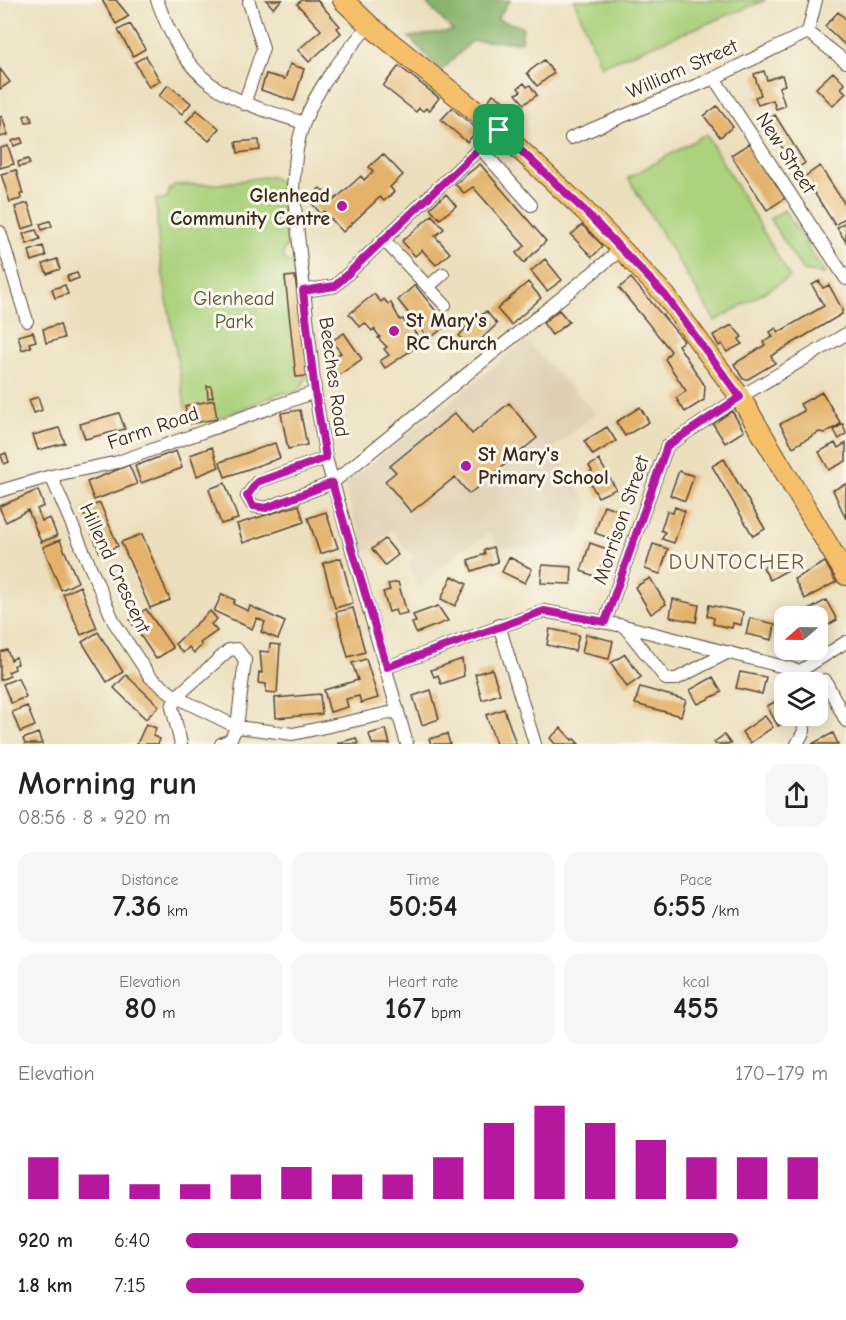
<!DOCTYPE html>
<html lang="en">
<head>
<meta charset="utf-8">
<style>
	:root { --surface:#fff; --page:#f6f6f6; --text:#222; --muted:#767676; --accent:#b5179e }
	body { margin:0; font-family:"Comic Neue",sans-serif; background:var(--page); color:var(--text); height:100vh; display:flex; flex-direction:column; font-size:22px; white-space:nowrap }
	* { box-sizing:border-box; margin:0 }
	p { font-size:20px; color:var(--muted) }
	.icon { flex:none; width:33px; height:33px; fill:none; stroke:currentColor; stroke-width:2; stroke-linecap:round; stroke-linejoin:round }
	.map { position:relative; height:744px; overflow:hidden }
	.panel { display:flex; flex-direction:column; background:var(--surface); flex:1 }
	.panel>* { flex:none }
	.needle { width:39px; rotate:250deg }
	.tools { position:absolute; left:774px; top:606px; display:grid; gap:12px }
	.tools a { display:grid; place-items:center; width:54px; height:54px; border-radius:12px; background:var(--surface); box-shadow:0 3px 15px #0003; font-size:30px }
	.pin { position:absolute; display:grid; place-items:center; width:51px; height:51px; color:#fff; margin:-26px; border-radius:12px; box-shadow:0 3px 9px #0006 }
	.round { display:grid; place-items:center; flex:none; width:63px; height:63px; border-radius:18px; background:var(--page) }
	.summary { display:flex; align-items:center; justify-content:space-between; height:102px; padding:0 18px }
	h1 { font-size:33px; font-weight:600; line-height:45px }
	.metrics { display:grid; grid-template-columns:repeat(3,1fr); gap:9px; height:102px; padding:6px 18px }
	.metrics div { display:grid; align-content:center; border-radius:15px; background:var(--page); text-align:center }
	.metrics b { font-size:30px; font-weight:600 }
	.metrics small { font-size:16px; font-weight:400 }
	.metrics p { font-size:16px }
	.chart { height:168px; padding:12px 18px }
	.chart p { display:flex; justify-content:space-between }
	.chart svg { width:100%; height:108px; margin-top:6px; stroke:var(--accent); stroke-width:6 }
	ul { padding:0 18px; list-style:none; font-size:20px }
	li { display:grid; grid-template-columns:96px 72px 1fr; align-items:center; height:45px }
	li i { height:15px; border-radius:8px; background:var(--accent) }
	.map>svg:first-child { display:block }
	.built { fill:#deceb1 }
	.green { fill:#abd27d; stroke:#737e4e; stroke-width:1.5 }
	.forest { fill:#88b46c; stroke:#626f45; stroke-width:1.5 }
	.building { fill:#e4b26b }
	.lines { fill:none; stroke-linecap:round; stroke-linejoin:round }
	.minor-casing { stroke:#564536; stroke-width:14 }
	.primary-casing { stroke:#564536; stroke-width:22 }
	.minor { stroke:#fff; stroke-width:12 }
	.primary { stroke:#f6c06b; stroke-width:20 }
	.route-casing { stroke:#fff; stroke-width:12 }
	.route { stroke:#b5179e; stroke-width:8 }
	.poi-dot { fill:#b5179e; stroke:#fbf7ec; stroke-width:2 }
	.labels { text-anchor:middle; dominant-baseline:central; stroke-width:6; stroke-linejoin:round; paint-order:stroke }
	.street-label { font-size:20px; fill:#3b2a1e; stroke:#fbf7ec }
	.poi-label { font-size:20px; font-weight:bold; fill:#3b2a1e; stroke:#fbf7ec; text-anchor:start }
	.park-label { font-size:20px; fill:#575436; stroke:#fbf7ec }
	.quarter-label { font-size:22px; letter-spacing:1.5px; fill:#765a39; stroke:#fbf7ec }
</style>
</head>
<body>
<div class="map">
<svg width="846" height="744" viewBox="0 0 846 744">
	<rect width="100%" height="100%" fill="#fbf7ec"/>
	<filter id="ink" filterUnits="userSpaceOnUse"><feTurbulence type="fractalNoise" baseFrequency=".0167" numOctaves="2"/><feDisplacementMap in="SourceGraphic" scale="12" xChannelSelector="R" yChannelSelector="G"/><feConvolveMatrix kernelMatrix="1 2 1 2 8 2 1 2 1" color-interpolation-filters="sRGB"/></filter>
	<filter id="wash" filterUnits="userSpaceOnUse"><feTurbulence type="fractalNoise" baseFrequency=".008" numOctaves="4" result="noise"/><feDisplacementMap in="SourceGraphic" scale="24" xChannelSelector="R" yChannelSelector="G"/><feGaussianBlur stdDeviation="1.35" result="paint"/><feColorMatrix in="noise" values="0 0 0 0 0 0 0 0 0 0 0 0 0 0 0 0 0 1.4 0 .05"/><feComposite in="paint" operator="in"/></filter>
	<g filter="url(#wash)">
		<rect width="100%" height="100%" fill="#ecdfbd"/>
		<!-- built -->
		<path class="built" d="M526,341L596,413L553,448L589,505L578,535L540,548L497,547L491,533L460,551L418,589L409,563L414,557L392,531L365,553L344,485Z"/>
		<!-- green -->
		<path class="green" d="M574,0H766L601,66Z
			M706,134L790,277L715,321L628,178Z
			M270,176L281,182L288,244L283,252L284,260L293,265L295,276L307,376L299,391L278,394L217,419L188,424L159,251L156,200L167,198L170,189L175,185L219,184Z
			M784,210L825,274L803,271L770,219Z"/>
		<!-- forest -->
		<path class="forest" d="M427,0H510L497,19L523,27L521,42L472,41L441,71L409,37L453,31L427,4Z"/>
		<g id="blocks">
			<!-- building -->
			<path class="building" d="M102,0H116L129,16L116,24Z
				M266,0H282L273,8Z
				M302,0H317L340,26L337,28L341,33L309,62L298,50L321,30L297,4Z
				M838,12L846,19V46L825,26Z
				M130,24L145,49L133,56L118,30Z
				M146,56L160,81L149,87L135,62Z
				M544,60L554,73L537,86L527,73Z
				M290,64L304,69L294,101L261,90L266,74L285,79Z
				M399,66L439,98L429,111L426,108L423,111L419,108L416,112L383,86Z
				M0,69L10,82L0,89Z
				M764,71L767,80L782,75L785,85L779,87L785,106L776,109L773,100L758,105L755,97L761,95L754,74Z
				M833,72L845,84L841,88L846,93L833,106L816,88Z
				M524,83L527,87L530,85L537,95L524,104L516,94L521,91L518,88Z
				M168,85L191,103L182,114L159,96Z
				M493,94L503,101L496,109L487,102Z
				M717,106L733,127L720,137L704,116Z
				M452,108L478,130L467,142L441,120Z
				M197,110L219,128L209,141L186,122Z
				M30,114L32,121L26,123L24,116Z
				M775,115L805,163L796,169L765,121Z
				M2,116L8,135L0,137V117Z
				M21,138L23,143L14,146L12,141Z
				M259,140L260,150L238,153L236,142Z
				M750,143L785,198L767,210L731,155Z
				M8,146L14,164L0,168V148Z
				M383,154L403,175L390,187L394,192L384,201L380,197L343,232L324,211L321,214L308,199L320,188L333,201L361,176L364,180L373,171L369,167Z
				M28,159L30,164L19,167L18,162Z
				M480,164L546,241L524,263L516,253L525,246L473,187L464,193L455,184Z
				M820,166L846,206V217L835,225L804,177Z
				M16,170L23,194H20L21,199L10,202L1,174Z
				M446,194L456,206L440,219L430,208Z
				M28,203L35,225L22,229L15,207Z
				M432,215L444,229L435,236L450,253L436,265L422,250L415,256L402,241Z
				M50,221L52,226L42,230L40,224Z
				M846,222V242L837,228Z
				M582,225L603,246L592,257L571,235Z
				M36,230L40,239L27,244L23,234Z
				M43,246L46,256L32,261L29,251Z
				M57,259L60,269L47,274L43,264Z
				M545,259L562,280L547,291L531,271Z
				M77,273L79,278L69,282L67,276Z
				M295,276L307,376L296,377L285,277Z
				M631,278L684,341L678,345L705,386L704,400L685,412L676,398L686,391L665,359L671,351L619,288Z
				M819,281L823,288L829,285L842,309V314L771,356L775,363L748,379H743L734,364L765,345L763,342L773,337L770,332L776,328L779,332L824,306L812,285Z
				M528,282L541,298L511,325L497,309Z
				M65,285L68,294L55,298L52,289Z
				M415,285L447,325L429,339L398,300Z
				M374,294L381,302L384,299L388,304L391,303L400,320L403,319L408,330L411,328L417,335L414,337L418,342L414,344L416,347L385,368L380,361L389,355L384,349L387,347L378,338L380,337L374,329L372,331L365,323L360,327L349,314Z
				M559,310L569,322L552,335L543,323Z
				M486,311L497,324L471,349L459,336L473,319L475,321Z
				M60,324L64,338L46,343L43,329Z
				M732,325L742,337L739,339L742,344L727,352L722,344L719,346L713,335Z
				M33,332L36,341L29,343L31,347L22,350L18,336Z
				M344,333L362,359L339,375L329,360L341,353L332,341Z
				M207,386H211L213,397L208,398Z
				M822,392L841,424L825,433L819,432L793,447L780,424L804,411L800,404Z
				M38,397L42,410L34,413L29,400Z
				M214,400L217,419L188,424L185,406Z
				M509,403L537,438L469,494L455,477L411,512L385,481L396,472L390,466L455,413L472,434Z
				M640,407L649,422L625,436L616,422Z
				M300,410L307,445L288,449L281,413Z
				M732,411L744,431L725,443L713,424Z
				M119,413L125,429L85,439L80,424Z
				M843,424L846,434L839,439L834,430Z
				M607,427L616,441L593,455L584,441Z
				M59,428L65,443L38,450L33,435Z
				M275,443L280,458L225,477L220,462Z
				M835,443L838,448L846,443V461L829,470L819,452Z
				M212,447L219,467L197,476L190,455Z
				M176,451L182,468L141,483L135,466Z
				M6,453L9,462L4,464L1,455Z
				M724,459L765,529L753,536L712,466Z
				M599,460L616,489L598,497L586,475L592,471L589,466Z
				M129,465L137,484L94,500L87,482Z
				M679,471L694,476L685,501L670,495Z
				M225,483L238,519L221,524L209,489Z
				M846,484V519L833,490Z
				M38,490L44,506L37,509L42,521L50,518L57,536L41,542L28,510L6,522L0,509V506Z
				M100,503L118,546L100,553L82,509Z
				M299,505L304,522L243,543L237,524Z
				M604,505L620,511L612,539L595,533Z
				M675,507L685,511L674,543L662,539L665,532L661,530L667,511L673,513Z
				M326,512L338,548L320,554L308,518Z
				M142,534L170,600L150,608L121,542Z
				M385,539L398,555L385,565L372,549Z
				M60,540L78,582L61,590L43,547Z
				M590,543L607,549L597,577L581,571Z
				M653,544L668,549L660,574L645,569Z
				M493,547L498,562L472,571L468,560L485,554L484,550Z
				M793,551L800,563L770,580L763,568Z
				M509,557L532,569L525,583L502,572Z
				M341,558L353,603L335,608L323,563Z
				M825,562L836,582L805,599L794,579Z
				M542,565L572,567L571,584L541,583Z
				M452,576L467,584L455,606L441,599Z
				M650,578L666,604L651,614L635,587Z
				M398,582L407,613L397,615L395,610L389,612L383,592L390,590L388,584Z
				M80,586L97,628L81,635L63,594Z
				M222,594L235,600L233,604L248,611L250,606L285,622L278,639L261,632L265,622L257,618L252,629L214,611Z
				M673,599L699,605L696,622L670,617Z
				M826,600L837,620L818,631V616H808L805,612Z
				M709,605L743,612L741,625L733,623L732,628L713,624L714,618L707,616Z
				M438,606L448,621L416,633L412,623L416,622L413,615Z
				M353,608L365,652L348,657L336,612Z
				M146,609L173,648L156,659L130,620Z
				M210,611L217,619L211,624L217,631L200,643L202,645L194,653L189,647L183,653L175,644Z
				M750,618L775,624L772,640L746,634Z
				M550,629L579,635L575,651L547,645Z
				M98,632L123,672L107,682L82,642Z
				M586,634L613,641L609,659L582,653Z
				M270,644L280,645L277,693L266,692V684L258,683L259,672L262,673L260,651L269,652Z
				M7,650L11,660L16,657L18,664L14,665L15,669L8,672L10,676L0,680V652Z
				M625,654L641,677L627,687L611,663Z
				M366,659L378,698L361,703L359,696L346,699L348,707L330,712L324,690L358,680L352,663Z
				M462,659L464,676L441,684L438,675L434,677L431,670Z
				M492,669L500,694L482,700L475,674Z
				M740,672L766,677L762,694L736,688Z
				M126,675L159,706L146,719L114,688Z
				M713,677L722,692L698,704L690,690Z
				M18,678L26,697L11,703L3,684Z
				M640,687L686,700L681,716L635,704Z
				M431,690L439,719L422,725L413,696Z
				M320,694L322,714L276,718L275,698Z
				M782,698L784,716H792L793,718L778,726L767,706Z
				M27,706L35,726L20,732L12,712Z
				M504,709L516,744H496L486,715Z
				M765,716L773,727L750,743L742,732Z
				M146,724L156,728L153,736L160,739L158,744H137Z
				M561,728L572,740L574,739L579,744H555L550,738Z
				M386,729L390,744H372L369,734Z
				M38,733L42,744H25L23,739Z
				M833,733L838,744H812Z
				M447,734L450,744H431L429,739Z
				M724,735L731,744H715L714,742Z
				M356,738L358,744H338V743Z"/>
		</g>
	</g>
	<g filter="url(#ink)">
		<use href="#blocks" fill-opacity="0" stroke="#564536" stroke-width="1.5"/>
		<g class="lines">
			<defs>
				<path id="minor" d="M157,0C188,86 221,97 304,123
					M369,25C345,54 317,86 304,123C296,143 295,166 293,188L315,392L326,458L407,744
					M808,32L846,62
					M808,32L816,0
					M714,78L846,279
					M244,104L263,48L249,2
					M571,138L714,78L808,32
					M481,149L531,205
					M0,232L27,321
					M384,240L445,305
					M428,287L443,274
					M303,291L335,286L499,130
					M326,458L257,482L247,496L253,506L266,508L332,483L623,248
					M51,476L114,622L150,677L176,697L237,727L293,734L398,711
					M0,491L51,476L118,462L315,392
					M605,622L667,446L740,397L846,334
					M499,625L535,744
					M624,626L666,679H676L729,652
					M387,667L544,611L624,626L800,671L846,642
					M825,680L846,721
					M181,744L172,707L176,697L229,650L237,649L245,660L237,727L230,740L221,744
					M797,744L804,731L803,716"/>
				<path id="primary" d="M343,0L369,25L499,130L585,211L665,295L740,397L846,575"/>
			</defs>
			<!-- minor casing -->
			<use href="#minor" class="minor-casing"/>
			<!-- primary casing -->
			<use href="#primary" class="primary-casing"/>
			<!-- minor -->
			<use href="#minor" class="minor"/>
			<!-- primary -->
			<use href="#primary" class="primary"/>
		</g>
	</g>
	<g class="lines" filter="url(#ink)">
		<defs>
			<path id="route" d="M499,130L585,211L665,295L740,397L667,446L605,622L544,611L387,667L332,483L266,508L253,506L247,496L257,482L326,458L315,392L303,291L335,286Z"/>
		</defs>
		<!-- route casing -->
		<use href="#route" class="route-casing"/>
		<!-- route -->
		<use href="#route" class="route"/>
	</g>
	<!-- markers -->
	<g class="poi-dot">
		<circle cx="342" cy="206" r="6"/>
		<circle cx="394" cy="331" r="6"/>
		<circle cx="466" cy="466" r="6"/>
	</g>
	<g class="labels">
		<!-- street labels -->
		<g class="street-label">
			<text transform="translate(682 69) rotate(-24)">William Street</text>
			<text transform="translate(786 153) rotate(57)">New Street</text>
			<text transform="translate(334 377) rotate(82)">Beeches Road</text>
			<text transform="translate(153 428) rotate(-19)">Farm Road</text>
			<text transform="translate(621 520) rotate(-71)">Morrison Street</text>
			<text transform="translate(115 568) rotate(65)">Hillend Crescent</text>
		</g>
		<!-- poi labels -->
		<g class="poi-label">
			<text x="330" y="195" text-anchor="end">Glenhead<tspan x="330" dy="23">Community Centre</tspan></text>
			<text x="406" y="320">St Mary's<tspan x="406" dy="23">RC Church</tspan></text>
			<text x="478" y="454">St Mary's<tspan x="478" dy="23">Primary School</tspan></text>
		</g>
		<!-- park labels -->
		<g class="park-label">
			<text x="234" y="298">Glenhead<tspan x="234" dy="23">Park</tspan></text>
		</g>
		<!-- quarter labels -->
		<g class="quarter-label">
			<text x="737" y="562">DUNTOCHER</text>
		</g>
	</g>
</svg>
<div class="tools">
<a><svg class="needle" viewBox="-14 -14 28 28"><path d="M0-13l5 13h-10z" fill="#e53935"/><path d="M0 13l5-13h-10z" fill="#767676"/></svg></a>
<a><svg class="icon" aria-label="layers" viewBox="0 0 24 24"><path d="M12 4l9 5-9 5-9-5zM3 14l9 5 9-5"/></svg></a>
</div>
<div class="pin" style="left:499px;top:130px;background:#1e9e55"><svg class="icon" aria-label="arrive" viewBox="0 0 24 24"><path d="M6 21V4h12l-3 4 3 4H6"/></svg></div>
</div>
<section class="panel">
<div class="summary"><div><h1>Morning run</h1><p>08:56 · 8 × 920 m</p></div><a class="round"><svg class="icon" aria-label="share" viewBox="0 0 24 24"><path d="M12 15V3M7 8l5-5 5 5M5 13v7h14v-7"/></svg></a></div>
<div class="metrics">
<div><p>Distance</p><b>7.36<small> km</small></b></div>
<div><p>Time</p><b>50:54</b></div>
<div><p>Pace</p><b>6:55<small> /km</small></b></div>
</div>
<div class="metrics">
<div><p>Elevation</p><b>80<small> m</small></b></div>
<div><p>Heart rate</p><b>167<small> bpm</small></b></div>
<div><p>kcal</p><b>455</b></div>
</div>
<div class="chart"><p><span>Elevation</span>170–179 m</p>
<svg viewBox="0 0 160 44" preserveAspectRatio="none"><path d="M5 44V27M15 44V34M25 44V38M35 44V38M45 44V34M55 44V31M65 44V34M75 44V34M85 44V27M95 44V13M105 44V6M115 44V13M125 44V20M135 44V27M145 44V27M155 44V27"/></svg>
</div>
<ul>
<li><b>920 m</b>6:40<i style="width:86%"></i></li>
<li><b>1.8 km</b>7:15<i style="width:62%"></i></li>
</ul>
</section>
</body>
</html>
